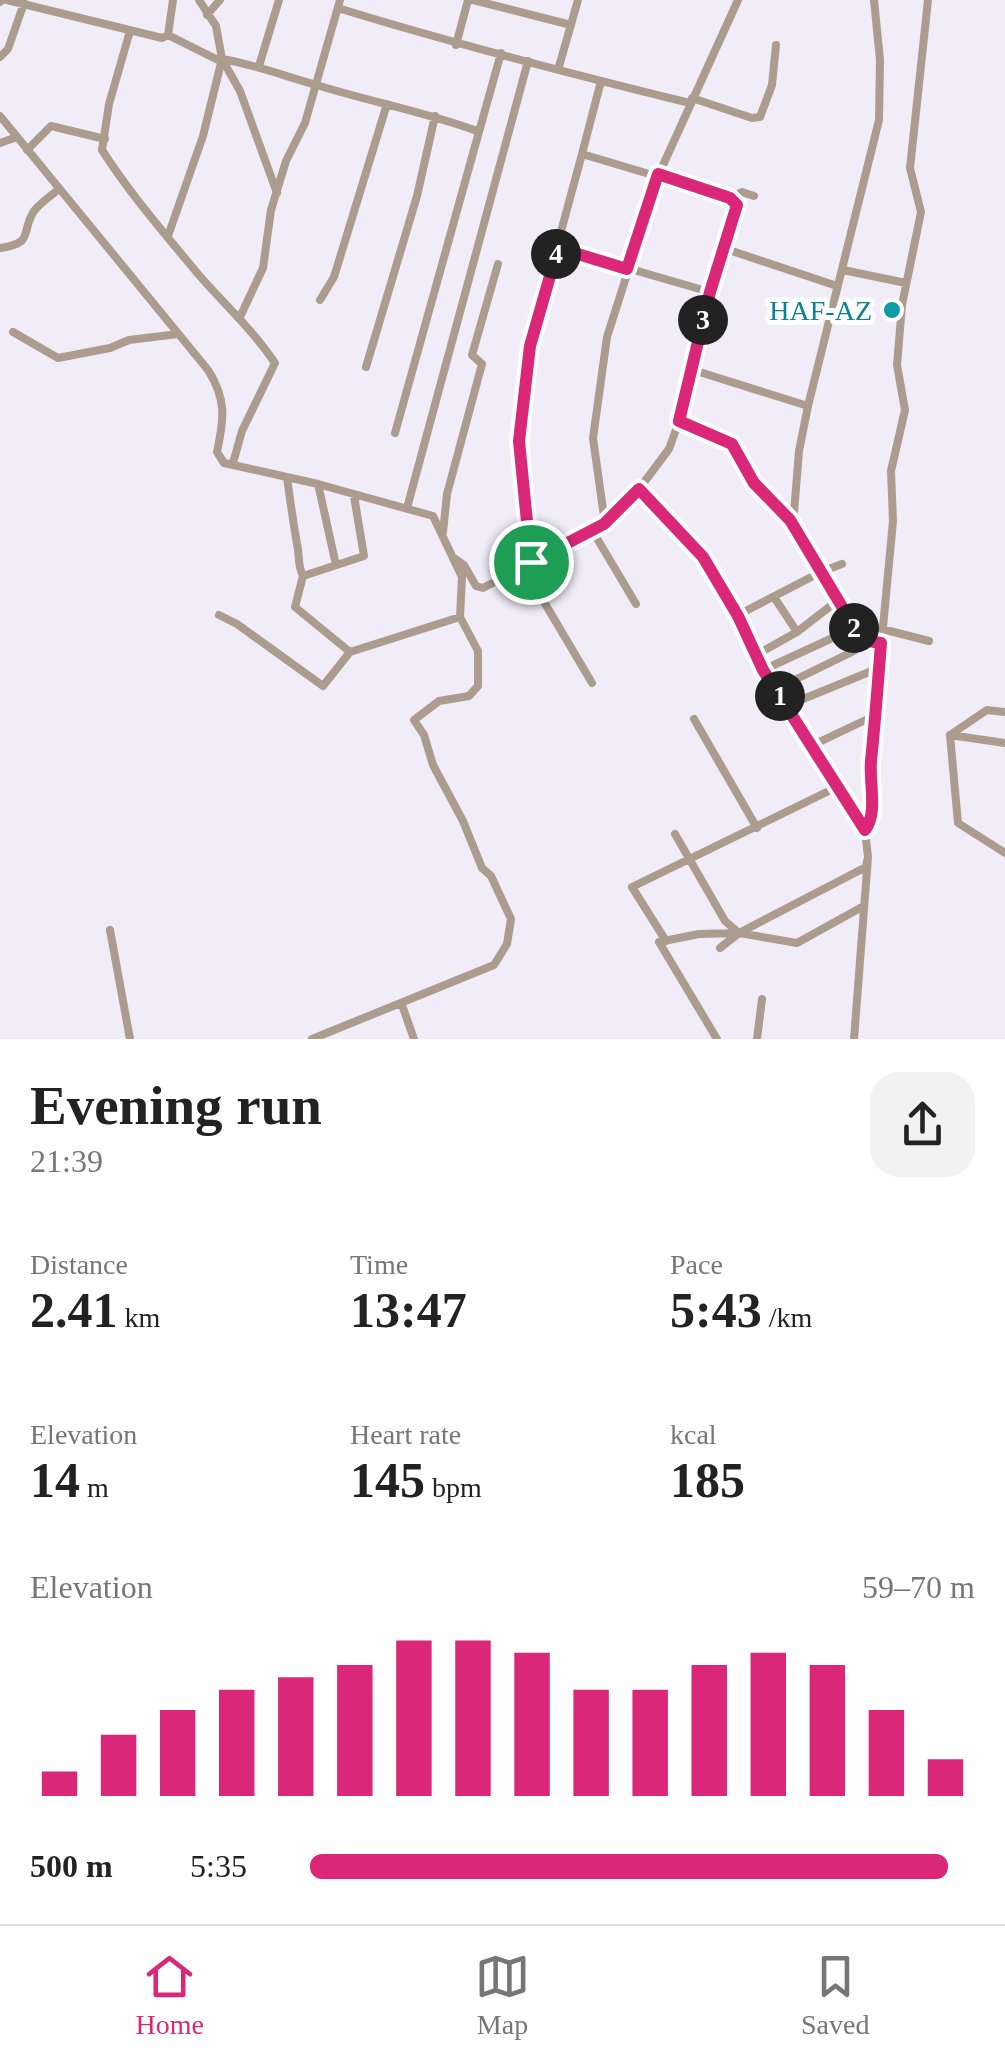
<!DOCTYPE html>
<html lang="en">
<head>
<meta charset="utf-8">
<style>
	:root { --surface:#fff; --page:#f2f2f2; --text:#222; --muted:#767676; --line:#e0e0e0; --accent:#db2777 }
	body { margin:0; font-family:Georgia,serif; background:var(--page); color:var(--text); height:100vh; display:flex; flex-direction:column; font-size:38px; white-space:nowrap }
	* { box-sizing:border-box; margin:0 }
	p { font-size:32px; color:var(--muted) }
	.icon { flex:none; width:55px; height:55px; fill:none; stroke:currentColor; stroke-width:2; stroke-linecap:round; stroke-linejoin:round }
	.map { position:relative; height:1039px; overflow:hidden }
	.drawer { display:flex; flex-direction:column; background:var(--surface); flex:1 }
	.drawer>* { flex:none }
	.pin { position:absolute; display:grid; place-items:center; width:85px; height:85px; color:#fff; margin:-42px; border:5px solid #fff; border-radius:50%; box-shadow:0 2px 10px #0007 }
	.km { position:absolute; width:50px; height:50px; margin:-25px; border-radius:50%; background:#222; color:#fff; font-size:28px; line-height:50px; text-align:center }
	.round { display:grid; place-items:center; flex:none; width:105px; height:105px; border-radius:30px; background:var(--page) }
	.overview { display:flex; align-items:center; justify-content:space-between; height:170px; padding:0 30px }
	h1 { font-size:55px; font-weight:600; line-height:75px }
	.metrics { display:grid; grid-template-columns:repeat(3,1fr); gap:15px; height:170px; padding:10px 30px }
	.metrics div { display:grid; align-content:center }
	.metrics b { font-size:50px; font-weight:600 }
	.metrics small { font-size:28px; font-weight:400 }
	.metrics p { font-size:28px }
	.chart { height:280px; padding:20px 30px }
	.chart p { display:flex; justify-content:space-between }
	.chart svg { width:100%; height:180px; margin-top:10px; stroke:var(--accent); stroke-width:6 }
	ul { padding:0 30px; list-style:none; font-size:32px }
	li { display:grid; grid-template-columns:160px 120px 1fr; align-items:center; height:75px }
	li i { height:25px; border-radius:12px; background:var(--accent) }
	.tab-bar { display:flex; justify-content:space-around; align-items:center; height:140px; border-top:2px solid var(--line); background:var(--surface); font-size:28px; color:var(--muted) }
	.tab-bar a { display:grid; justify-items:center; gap:5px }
	.tab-bar .active { color:var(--accent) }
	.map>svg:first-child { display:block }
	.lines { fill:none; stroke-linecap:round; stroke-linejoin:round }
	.minor { stroke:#ab9c8d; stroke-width:8 }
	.route-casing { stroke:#fff; stroke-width:20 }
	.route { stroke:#db2777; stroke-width:12 }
	.culture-dot { fill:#0f9aa8; stroke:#fff; stroke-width:4 }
	.labels { text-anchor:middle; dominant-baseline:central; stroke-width:10; stroke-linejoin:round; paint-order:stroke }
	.culture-label { font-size:28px; fill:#0d838f; stroke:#fff; text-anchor:end }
</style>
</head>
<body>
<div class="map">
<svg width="1005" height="1039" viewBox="0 0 1005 1039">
	<rect width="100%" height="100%" fill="#f0edf8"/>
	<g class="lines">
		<!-- minor -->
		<path class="minor" d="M7,0L162,38L168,35L173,0
			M199,0L216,26L222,59L240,91L277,193
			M473,0L571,25
			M0,2L2,0
			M338,8C454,44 572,74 690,103
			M207,15L220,0
			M130,31L109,104L102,150C130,194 165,234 198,274C224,304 252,329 275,363L242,431L233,463
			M168,35L220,61
			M456,45L468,0
			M0,57L8,49L24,3
			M259,66L279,0
			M558,70L578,0
			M692,98L752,118L760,117L772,85L776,45
			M0,116L208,370C227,400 224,419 217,452L224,463L318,484L433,516L462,577L460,617L478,651V686L469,696L439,701L414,720L424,735L433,765L463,821L482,868L491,876L511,919L507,944L494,965L312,1039
			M0,143L17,137
			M27,150L51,126L105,139
			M582,154L601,81
			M730,198L742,192L754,196
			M168,236L203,136L222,59C257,65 287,77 320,86C372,102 425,112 477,131
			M0,248C35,243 20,233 34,211C40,203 52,195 59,189
			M558,248L710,292
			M726,249L837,286
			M843,270L906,283
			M320,300L334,277L387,104
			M240,317L263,268L271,210L286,161L305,123L340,0
			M13,332L58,358L110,348L129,340L178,334
			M366,367L417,196L435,116
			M690,369L808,406
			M679,421L732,445L754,483L790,521L862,641
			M395,433L501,53
			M287,477C290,500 293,521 297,544C300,556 297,564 303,576L364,556L354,496
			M318,484L336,565
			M639,489L703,557L738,615L763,670L865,830
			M407,508L528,61
			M790,521L794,513L799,451L808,406L879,120L880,60L874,0
			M592,530L636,604
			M443,532L447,494L482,364L472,355L498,264
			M454,558L464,565L476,586L483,588L605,524L593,438L607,337L659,174L738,0
			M303,576L295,607L350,652
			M774,597L797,632
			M219,615L237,624L323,686L350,652L460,617
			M738,615L821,572L842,564
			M756,655L797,632L837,601
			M763,670L854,628L882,629L929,641
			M592,683L537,590L531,562L519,441L530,346L582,154L730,198L737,205L710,292L682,413L669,449L639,489L605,524
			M776,689L854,651L862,641L881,643
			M786,706L879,668
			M694,719L757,828
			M950,735L987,710L1005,712
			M1005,743L950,735L958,823L1005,853
			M813,745L876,715
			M675,834L725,921L739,933
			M110,930L130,1039
			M666,941L632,887L837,787
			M720,948L739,933L866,867L867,861
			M402,1005L414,1039
			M717,1039L659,942L699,934L739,933L797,943L862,907
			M757,1039L762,999
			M854,1039L868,857L865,830L870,824V765L893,521L891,471L905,410L897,365L902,305L921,212L910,168L928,0"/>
	</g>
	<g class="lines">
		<defs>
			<path id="route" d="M658,174L730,198L737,205L710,292L679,421L732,444L754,483L790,520L862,640L881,643C878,683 875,722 871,761C869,782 878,814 865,830L763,670L738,616L703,557L639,489L604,524L531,562L519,441L530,346L558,248L627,269Z"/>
		</defs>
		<!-- route casing -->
		<use href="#route" class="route-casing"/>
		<!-- route -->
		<use href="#route" class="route"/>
	</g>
	<!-- markers -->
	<circle class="culture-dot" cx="892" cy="310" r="10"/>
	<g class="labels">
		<!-- culture labels -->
		<g class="culture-label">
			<text x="872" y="310">HAF-AZ</text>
		</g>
	</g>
</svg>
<div class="pin" style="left:531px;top:562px;background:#1e9e55"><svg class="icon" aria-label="arrive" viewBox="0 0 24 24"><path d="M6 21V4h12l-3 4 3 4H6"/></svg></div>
<b class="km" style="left:780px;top:696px">1</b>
<b class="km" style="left:854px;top:628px">2</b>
<b class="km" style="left:703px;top:320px">3</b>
<b class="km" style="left:556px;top:254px">4</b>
</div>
<section class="drawer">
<div class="overview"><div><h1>Evening run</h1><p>21:39</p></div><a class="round"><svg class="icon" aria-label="share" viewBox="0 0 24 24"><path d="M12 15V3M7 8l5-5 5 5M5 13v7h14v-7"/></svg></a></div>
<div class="metrics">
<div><p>Distance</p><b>2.41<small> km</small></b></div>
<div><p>Time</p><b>13:47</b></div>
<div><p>Pace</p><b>5:43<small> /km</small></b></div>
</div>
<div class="metrics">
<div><p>Elevation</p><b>14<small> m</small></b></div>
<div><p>Heart rate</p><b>145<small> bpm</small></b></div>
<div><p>kcal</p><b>185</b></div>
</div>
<div class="chart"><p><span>Elevation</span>59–70 m</p>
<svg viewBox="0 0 160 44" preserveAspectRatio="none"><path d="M5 44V38M15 44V29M25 44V23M35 44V18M45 44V15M55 44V12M65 44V6M75 44V6M85 44V9M95 44V18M105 44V18M115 44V12M125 44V9M135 44V12M145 44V23M155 44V35"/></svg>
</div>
<ul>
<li><b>500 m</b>5:35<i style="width:96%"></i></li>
</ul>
</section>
<nav class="tab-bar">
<a class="active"><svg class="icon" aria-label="home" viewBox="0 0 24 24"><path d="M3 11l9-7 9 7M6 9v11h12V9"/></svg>Home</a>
<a><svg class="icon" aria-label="map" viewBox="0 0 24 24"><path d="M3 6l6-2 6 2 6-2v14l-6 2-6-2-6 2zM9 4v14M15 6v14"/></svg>Map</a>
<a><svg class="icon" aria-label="saved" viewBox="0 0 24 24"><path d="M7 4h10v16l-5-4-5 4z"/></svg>Saved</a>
</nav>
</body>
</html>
